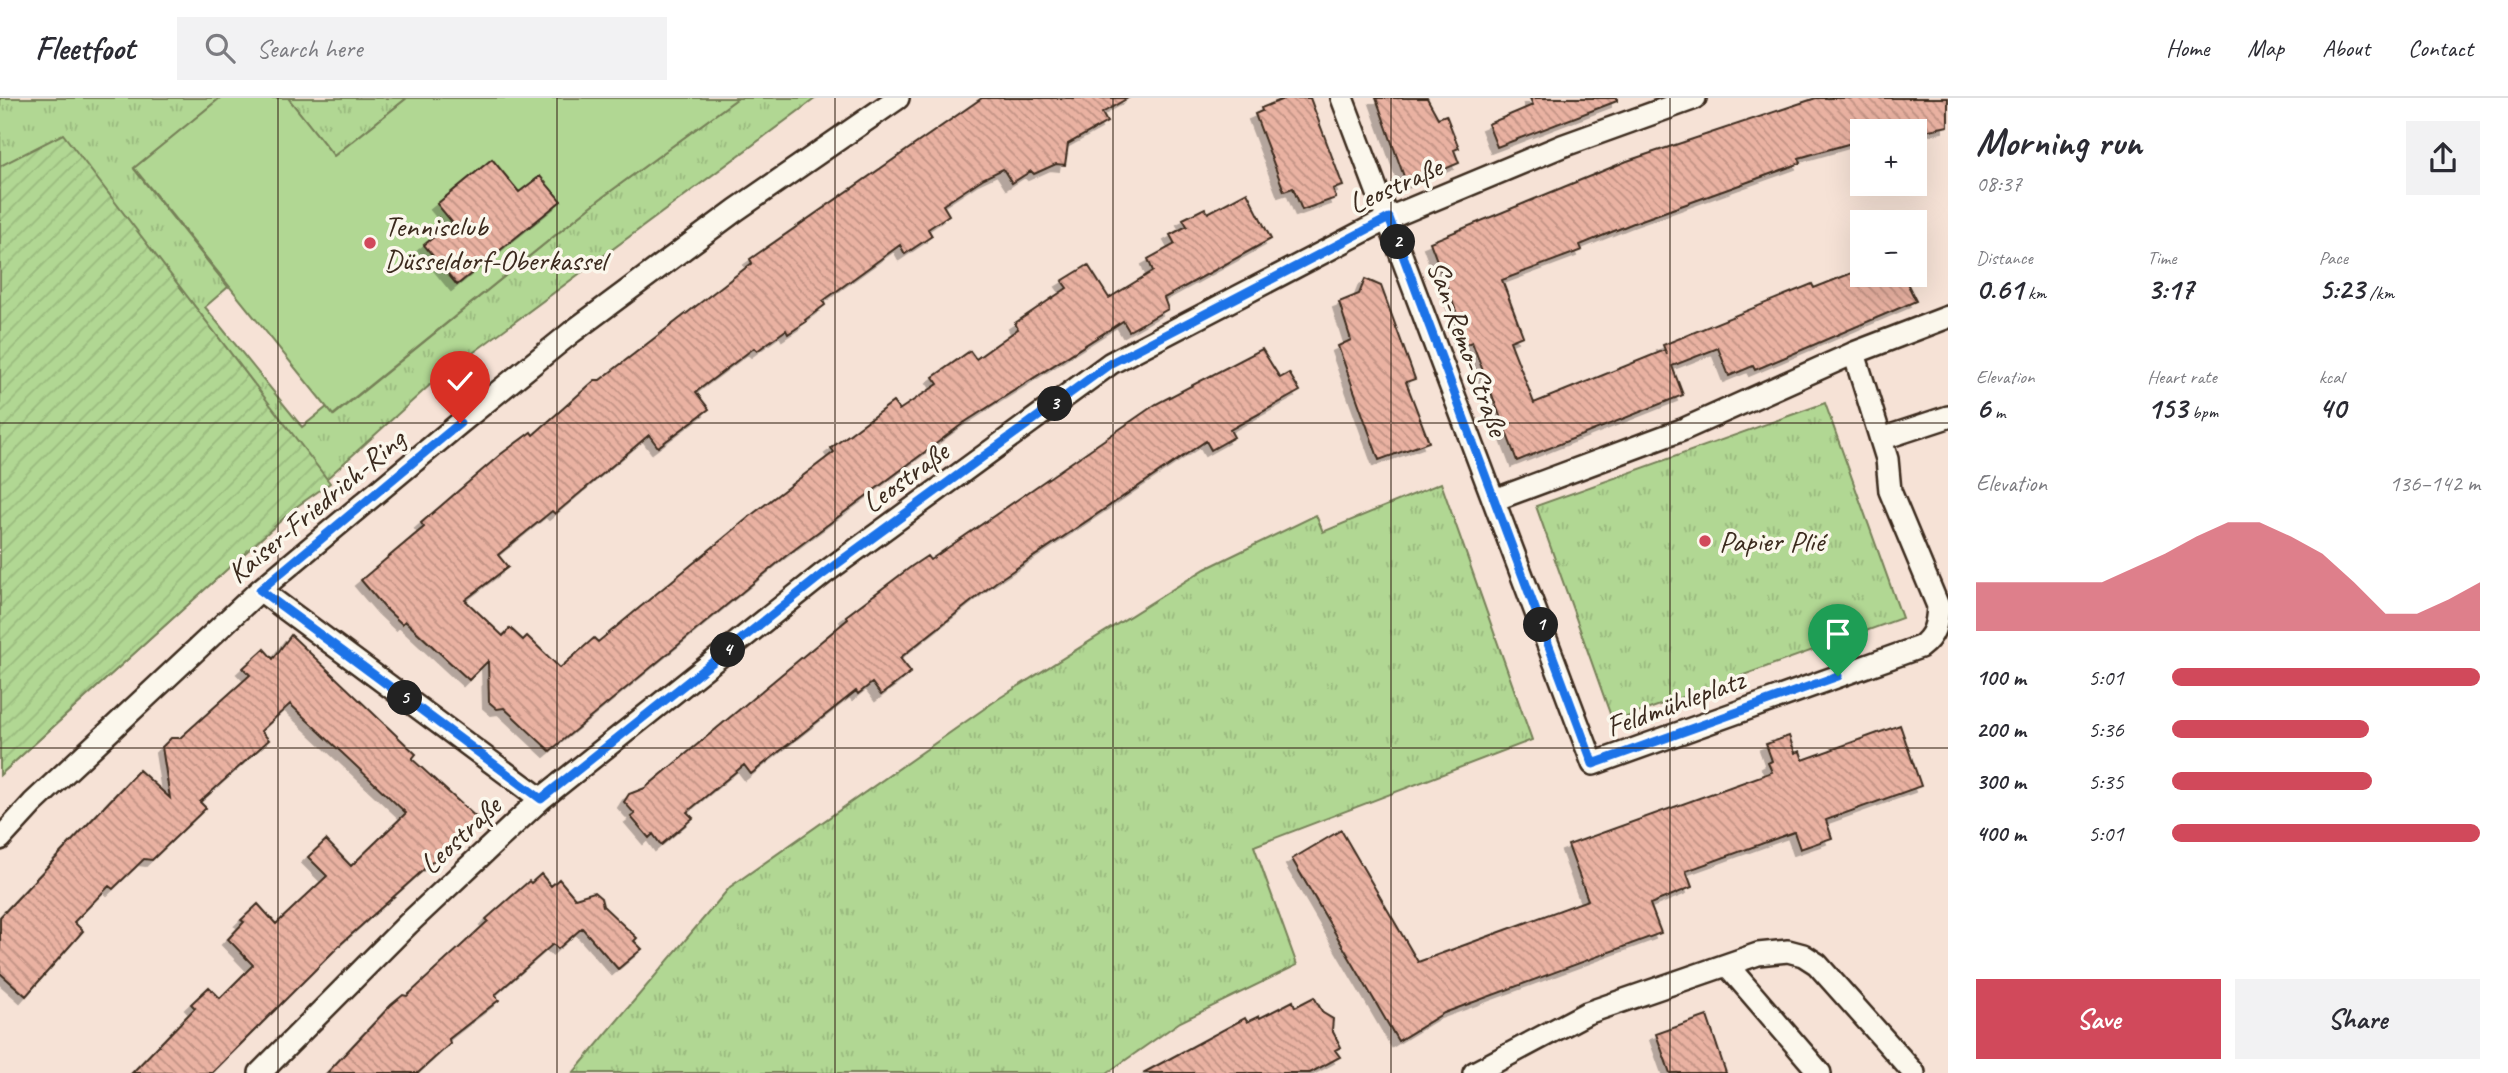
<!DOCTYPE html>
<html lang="en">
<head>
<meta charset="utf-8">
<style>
	:root { --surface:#fff; --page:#f2f2f3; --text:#2b2b33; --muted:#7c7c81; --line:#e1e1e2; --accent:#d1495b }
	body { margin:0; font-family:Caveat,sans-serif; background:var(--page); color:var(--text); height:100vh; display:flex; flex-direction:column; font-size:26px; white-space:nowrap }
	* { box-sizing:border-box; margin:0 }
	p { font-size:23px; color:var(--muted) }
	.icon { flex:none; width:38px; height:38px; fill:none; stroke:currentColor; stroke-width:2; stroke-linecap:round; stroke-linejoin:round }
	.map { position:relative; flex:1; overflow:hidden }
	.panel { display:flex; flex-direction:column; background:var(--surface); width:560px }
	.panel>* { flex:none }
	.buttons { position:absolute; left:1850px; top:21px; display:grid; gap:14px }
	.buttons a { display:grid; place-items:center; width:77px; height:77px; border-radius:0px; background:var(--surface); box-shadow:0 7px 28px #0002; font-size:35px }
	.pin { position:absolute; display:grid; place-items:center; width:60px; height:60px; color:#fff; margin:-72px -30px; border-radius:50% 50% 50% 0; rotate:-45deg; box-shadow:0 0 7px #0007 }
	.pin .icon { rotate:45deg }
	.km { position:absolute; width:35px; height:35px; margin:-18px; border-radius:50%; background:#222; color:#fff; font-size:19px; line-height:35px; text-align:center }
	.round { display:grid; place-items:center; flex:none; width:74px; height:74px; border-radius:0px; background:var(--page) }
	.head { display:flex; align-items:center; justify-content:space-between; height:119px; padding:0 28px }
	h1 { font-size:38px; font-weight:600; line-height:52px }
	.metrics { display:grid; grid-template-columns:repeat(3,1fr); gap:10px; height:119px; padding:7px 28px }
	.metrics div { display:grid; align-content:center }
	.metrics b { font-size:30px; font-weight:600 }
	.metrics small { font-size:19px; font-weight:400 }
	.metrics p { font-size:19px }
	.chart { height:196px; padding:14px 28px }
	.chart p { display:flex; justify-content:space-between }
	.chart svg { width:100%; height:126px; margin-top:7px; fill:var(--accent); opacity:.7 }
	.primary-button { display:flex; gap:14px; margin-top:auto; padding:14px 28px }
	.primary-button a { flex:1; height:80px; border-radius:0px; background:var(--accent); color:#fff; font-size:28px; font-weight:600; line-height:80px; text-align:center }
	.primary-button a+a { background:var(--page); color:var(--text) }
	ul { padding:0 28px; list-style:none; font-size:23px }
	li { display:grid; grid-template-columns:112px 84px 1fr; align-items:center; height:52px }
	li i { height:18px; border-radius:9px; background:var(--accent) }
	header { display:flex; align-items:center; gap:42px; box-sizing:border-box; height:98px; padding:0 35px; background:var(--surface); border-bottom:2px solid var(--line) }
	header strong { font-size:33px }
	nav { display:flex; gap:38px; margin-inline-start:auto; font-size:24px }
	.search { width:490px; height:63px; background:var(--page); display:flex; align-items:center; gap:18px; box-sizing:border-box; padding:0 24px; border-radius:0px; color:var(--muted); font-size:26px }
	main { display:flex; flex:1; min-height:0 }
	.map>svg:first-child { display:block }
	.grass { fill:url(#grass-tufts); stroke:#768058; stroke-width:2 }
	.garden { fill:url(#garden-furrows); stroke:#768058; stroke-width:2 }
	.pitch { fill:#b1d793; stroke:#768058; stroke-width:2 }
	.building { fill:url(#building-back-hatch); stroke:#3b2a1e; stroke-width:2; filter:url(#shadow) }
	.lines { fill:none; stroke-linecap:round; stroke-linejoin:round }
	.street-casing { stroke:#3b2a1e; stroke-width:26 }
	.street { stroke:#fbf7ec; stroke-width:21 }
	.route-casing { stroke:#fff; stroke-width:14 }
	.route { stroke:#1a73e8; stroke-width:9 }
	.grid { fill:none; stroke:#3b2a1e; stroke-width:2; stroke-opacity:0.55 }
	.poi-dot { fill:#d1495b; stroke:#fbf7ec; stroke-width:2.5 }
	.labels { text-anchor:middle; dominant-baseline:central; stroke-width:7; stroke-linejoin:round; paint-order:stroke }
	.street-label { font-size:30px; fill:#3b2a1e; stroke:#fbf7ec }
	.poi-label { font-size:30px; fill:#3b2a1e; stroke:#fbf7ec; text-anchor:start }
</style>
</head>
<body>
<header>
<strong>Fleetfoot</strong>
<div class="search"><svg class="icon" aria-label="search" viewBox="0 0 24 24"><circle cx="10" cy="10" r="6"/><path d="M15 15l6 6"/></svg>Search here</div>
<nav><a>Home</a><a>Map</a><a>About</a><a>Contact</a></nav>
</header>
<main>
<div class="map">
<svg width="1948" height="975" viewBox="0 0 1948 975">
	<defs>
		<pattern id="grass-tufts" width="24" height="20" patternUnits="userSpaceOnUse" patternTransform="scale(1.75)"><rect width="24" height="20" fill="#b1d793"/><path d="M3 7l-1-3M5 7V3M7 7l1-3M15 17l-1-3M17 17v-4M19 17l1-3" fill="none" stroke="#99b97e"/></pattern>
		<pattern id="garden-furrows" width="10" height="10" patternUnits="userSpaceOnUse" patternTransform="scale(1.75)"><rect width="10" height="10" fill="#b1d793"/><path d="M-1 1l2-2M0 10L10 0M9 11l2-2" fill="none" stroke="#99b97e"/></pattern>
		<pattern id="building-back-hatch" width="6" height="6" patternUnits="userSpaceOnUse" patternTransform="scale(1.75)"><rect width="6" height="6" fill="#eab2a2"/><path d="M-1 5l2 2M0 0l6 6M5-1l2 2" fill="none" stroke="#bf9183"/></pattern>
		<filter id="shadow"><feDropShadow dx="-6" dy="6" stdDeviation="0" flood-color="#0004"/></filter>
	</defs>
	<rect width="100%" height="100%" fill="#f6e2d6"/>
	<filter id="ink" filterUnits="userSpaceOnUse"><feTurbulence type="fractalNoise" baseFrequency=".0143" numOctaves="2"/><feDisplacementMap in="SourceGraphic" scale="14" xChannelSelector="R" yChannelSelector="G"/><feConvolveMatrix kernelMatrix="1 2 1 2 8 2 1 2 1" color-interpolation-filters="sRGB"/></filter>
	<g filter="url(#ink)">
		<!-- grass -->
		<path class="grass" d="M0,0H220L134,71L228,189L205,209L302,329L327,309L334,317L600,101L738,0H816L431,286L0,677Z
			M288,0H407L334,58Z
			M1825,305L1902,520L1613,624L1536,408Z
			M1441,385L1532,642L1254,748L1297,867L1180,924L1107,975H573L730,789L998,601L1205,471L1316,417L1323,434Z"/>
		<!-- garden -->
		<path class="garden" d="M63,36L330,385L296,409L0,677V68Z"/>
		<!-- pitch -->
		<path class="pitch" d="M220,0H288L334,58L407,0H738L600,101L333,317L134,70Z"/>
		<!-- building -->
		<path class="building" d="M982,0H1128L1102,15L1107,24L1068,46L1065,67L1056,66L1034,76L1031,73L1012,85L1003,71L984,80L943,107L949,117L928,131L932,138L905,156L900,147L823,203L825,207L805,222L806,224L788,236L786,232L757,253L754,250L696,294L709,311L658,349L649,337L555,416L552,413L498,457L508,469L465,502L503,538L510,530L523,542L527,538L560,570L594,540L598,544L754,415L834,354L831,350L893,304L899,312L938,286L933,279L970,253L976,261L1018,231L1015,225L1067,190L1062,183L1088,167L1109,200L1153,173L1148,161L1175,146L1170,137L1187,128L1183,121L1205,110L1208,115L1247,94L1271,141L1164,200L1168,211L1129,233L1123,223L965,324L786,458L550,653L504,610L497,611L489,604L488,563L469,582L405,523L402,526L384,509L361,482L424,429L421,425L501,356L531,334L533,337L595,282H600L752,165L750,161Z
			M1286,0H1310L1343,88L1333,91L1336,100L1302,112L1293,90L1284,93L1255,16L1262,13L1261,10Z
			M1376,0H1427L1438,20L1446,17L1459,50L1454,52L1459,65L1407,87Z
			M1530,0H1617V3L1497,49L1488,26L1533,7Z
			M1816,0H1948V28L1925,33H1862V42L1799,60L1801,65L1636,124L1580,147L1582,152L1502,182L1523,238L1510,243L1534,305L1665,252L1667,257L1663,247L1812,186L1814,190L1862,171V177H1903L1916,203L1755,272L1753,268L1729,278L1718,250L1672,268L1683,297L1517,363L1472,244L1463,247L1455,226L1460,224L1430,144L1627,63Z
			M492,61L519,94L540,78L561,103L457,187L424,147L452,124L437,106Z
			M1365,181L1381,188L1415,281L1406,284L1429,344L1379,362L1338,248L1351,242L1339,204L1359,196Z
			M1262,251L1280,280L1289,275L1300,293L1230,332L1234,339L1211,352L1206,343L996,484L900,560L911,574L881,597L872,585L858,596L856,593L751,676L744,667L687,714L693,720L661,747L653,736L649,740L631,719L635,716L624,704L629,696L645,690L848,521L846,518L912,468L927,458L930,462L1156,306Z
			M291,537L416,656L412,661L479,722L342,845L212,975H132L195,910L191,906L209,889L220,900L253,867L228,841L244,824L241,822L258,806L276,826L327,778L308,759L326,742L351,768L406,715L290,606L261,633L269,642L200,704L206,710L152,762L144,761L113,791L109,788L74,824L83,833L26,898L0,875V819L139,672L170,700L162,649L171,640H180L250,577L243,570L264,551L273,561Z
			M1900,627L1921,688L1826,722L1832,740L1800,751L1794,734L1686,773L1692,789L1650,806L1661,835L1444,915L1398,943L1292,761L1341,732L1418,864L1588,802L1568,747L1772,674L1768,665L1772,663L1766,646L1789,638L1795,655L1800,653L1803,662Z
			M541,776L551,788L559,781L575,800L594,794L601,800L603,808L637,840L634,843L642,851L618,871L582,830L558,851L553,846L495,897L499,902L449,941L450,946L418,975H327L391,907L403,897L407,898L488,823L486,821L529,783L531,785Z
			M1314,899L1323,915L1333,921L1332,932L1341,949L1335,952L1340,959L1310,975H1143L1245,920L1247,924L1259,918L1260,920L1293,903L1295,909Z
			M1707,918L1726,975H1670L1656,936Z"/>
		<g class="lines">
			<defs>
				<path id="street" d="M1342,0L1593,666L1920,549C1935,538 1937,526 1938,508L1890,393L1887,361L1854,255
					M1881,341L1948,319
					M1494,402L1682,332L1854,255L1948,219
					M260,492L541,701
					M0,741L33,705L260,492L460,325L572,234L736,112L898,0
					M1727,867L1820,975
					M260,975L408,826L541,701L823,476L1111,265L1389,120L1562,48L1695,0
					M1474,975L1587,915L1758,856L1788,853L1803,857L1817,866L1914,975"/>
			</defs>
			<!-- street casing -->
			<use href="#street" class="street-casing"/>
			<!-- street -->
			<use href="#street" class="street"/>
		</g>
	</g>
	<g class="lines" filter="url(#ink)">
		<defs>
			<path id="route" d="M460,325L260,492L541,701L823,476L1111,265L1389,120L1593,666L1838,578"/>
		</defs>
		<!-- route casing -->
		<use href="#route" class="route-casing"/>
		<!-- route -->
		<use href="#route" class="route"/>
	</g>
	<!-- grid -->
	<path class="grid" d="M278,0V975M557,0V975M835,0V975M1113,0V975M1391,0V975M1670,0V975M0,325H1948M0,650H1948"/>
	<!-- markers -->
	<g class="poi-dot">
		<circle cx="370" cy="145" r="7"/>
		<circle cx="1705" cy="443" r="7"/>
	</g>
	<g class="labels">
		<!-- street labels -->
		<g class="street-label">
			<text transform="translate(1395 87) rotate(-24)">Leostraße</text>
			<text transform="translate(1468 250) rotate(70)">San-Remo-Straße</text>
			<text transform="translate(905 379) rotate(-36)">Leostraße</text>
			<text transform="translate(316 408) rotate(-40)">Kaiser-Friedrich-Ring</text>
			<text transform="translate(1675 605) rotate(-20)">Feldmühleplatz</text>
			<text transform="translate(460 737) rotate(-43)">Leostraße</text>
		</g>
		<!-- poi labels -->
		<g class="poi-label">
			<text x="384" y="128">Tennisclub<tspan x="384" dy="34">Düsseldorf-Oberkassel</tspan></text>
			<text x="1719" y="443">Papier Plié</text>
		</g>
	</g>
</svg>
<div class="buttons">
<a>+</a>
<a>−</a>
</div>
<div class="pin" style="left:1838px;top:578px;background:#1e9e55"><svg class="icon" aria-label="arrive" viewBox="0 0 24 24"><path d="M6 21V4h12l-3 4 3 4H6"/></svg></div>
<div class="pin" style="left:460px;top:325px;background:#d93025"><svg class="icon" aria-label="check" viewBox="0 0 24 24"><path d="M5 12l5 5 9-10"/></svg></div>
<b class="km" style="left:1541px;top:527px">1</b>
<b class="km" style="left:1398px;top:144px">2</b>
<b class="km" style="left:1055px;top:306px">3</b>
<b class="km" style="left:728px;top:552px">4</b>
<b class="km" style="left:405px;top:600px">5</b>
</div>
<section class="panel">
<div class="head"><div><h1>Morning run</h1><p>08:37</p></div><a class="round"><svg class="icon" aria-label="share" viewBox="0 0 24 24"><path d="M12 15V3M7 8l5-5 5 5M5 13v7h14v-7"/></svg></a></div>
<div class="metrics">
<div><p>Distance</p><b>0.61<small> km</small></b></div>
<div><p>Time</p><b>3:17</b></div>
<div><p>Pace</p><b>5:23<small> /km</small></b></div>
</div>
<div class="metrics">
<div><p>Elevation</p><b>6<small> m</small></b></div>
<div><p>Heart rate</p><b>153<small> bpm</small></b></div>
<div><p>kcal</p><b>40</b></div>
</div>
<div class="chart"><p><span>Elevation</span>136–142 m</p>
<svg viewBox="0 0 160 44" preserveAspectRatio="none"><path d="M0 44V27L10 27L20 27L30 27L40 27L50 22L60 17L70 11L80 6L90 6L100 11L110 17L120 27L130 38L140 38L150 33L160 27V44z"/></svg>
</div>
<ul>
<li><b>100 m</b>5:01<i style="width:100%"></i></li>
<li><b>200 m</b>5:36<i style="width:64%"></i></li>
<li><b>300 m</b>5:35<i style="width:65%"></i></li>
<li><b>400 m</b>5:01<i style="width:100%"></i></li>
</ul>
<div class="primary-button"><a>Save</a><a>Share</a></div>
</section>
</main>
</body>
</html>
